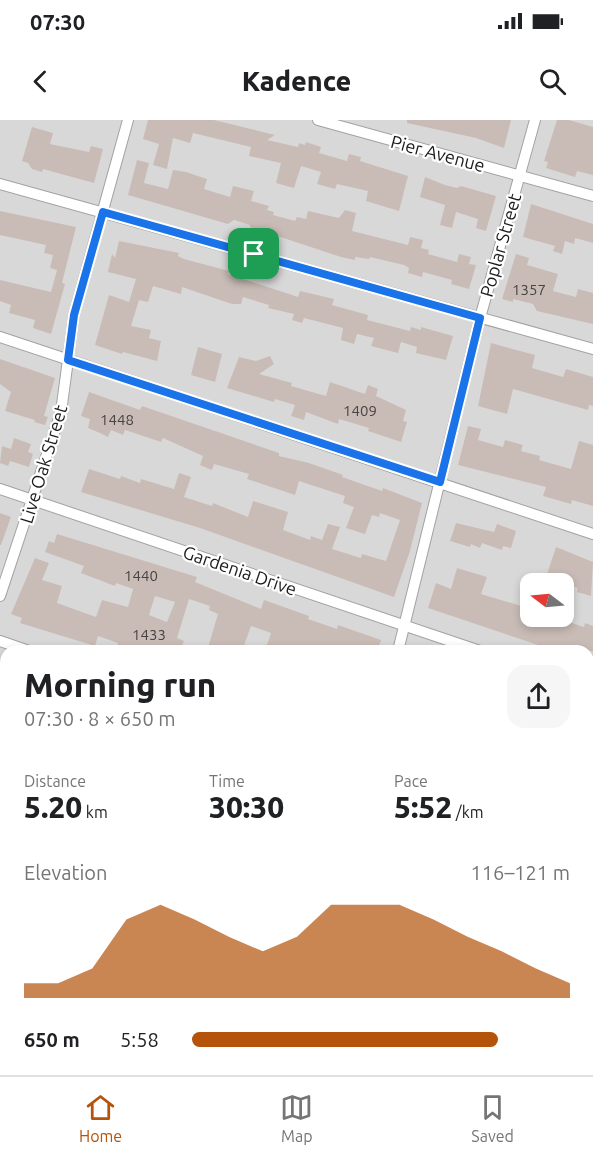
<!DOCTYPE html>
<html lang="en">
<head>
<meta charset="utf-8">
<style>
	:root { --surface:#fff; --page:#f6f6f6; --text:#202124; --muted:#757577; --line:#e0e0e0; --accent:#b45309 }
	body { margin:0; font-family:Ubuntu,sans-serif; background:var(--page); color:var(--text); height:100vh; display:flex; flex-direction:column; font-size:22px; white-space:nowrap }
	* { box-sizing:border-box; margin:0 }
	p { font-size:20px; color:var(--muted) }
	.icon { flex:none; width:33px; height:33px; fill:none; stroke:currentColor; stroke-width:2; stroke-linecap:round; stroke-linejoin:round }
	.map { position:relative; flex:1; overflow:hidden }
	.details { position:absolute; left:0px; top:525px; width:594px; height:430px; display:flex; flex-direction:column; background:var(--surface); border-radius:18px 18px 0 0; box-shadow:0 3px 9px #0003 }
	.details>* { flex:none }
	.needle { width:39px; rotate:286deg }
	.fabs { position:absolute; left:520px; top:453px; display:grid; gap:12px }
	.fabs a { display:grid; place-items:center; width:54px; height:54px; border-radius:12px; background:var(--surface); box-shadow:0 3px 9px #0003; font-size:30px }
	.pin { position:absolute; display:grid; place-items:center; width:51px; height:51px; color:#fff; margin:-26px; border-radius:12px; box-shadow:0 3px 9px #0006 }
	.round { display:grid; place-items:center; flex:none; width:63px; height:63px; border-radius:18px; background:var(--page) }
	.head { display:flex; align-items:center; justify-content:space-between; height:102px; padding:0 24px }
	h1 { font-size:33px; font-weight:800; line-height:45px }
	.stats { display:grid; grid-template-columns:repeat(3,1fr); gap:9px; height:102px; padding:6px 24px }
	.stats div { display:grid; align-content:center }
	.stats b { font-size:30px; font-weight:800 }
	.stats small { font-size:16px; font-weight:400 }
	.stats p { font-size:16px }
	.chart { height:168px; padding:12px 24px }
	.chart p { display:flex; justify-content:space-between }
	.chart svg { width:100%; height:108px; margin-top:6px; fill:var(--accent); opacity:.7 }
	ul { padding:0 24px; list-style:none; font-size:20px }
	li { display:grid; grid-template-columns:96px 72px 1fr; align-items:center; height:45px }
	li i { height:15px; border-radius:8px; background:var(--accent) }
	.status { display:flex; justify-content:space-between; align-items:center; height:42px; padding:0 30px; background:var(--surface); direction:ltr }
	.status svg { height:16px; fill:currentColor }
	header { display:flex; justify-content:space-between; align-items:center; height:78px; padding:0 24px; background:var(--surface); font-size:27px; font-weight:800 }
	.dock { display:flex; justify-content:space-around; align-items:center; height:84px; border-top:2px solid var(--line); background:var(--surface); font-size:16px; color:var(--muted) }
	.dock a { display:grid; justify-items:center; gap:3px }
	.dock .active { color:var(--accent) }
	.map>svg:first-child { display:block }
	.residential { fill:#d9d8d8; fill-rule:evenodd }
	.building { fill:#c9bcb6; fill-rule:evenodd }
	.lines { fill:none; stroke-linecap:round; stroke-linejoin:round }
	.street-casing { stroke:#a2a2a2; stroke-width:12 }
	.street { stroke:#fff; stroke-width:10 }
	.route-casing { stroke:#fff; stroke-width:12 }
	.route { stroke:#1a73e8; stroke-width:8 }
	.labels { text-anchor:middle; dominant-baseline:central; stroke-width:4.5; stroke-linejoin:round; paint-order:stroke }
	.number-label { font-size:15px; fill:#464342 }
	.street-label { font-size:18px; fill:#1b1b1b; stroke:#fff }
</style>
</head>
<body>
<div class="status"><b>07:30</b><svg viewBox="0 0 49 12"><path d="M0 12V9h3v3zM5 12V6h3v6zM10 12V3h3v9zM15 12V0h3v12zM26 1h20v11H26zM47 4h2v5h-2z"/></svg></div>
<header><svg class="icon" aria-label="back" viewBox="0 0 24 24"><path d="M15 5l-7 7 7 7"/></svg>Kadence<svg class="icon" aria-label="search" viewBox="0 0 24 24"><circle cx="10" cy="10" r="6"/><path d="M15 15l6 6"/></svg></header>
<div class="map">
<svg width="593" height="955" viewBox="0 0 593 955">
	<rect width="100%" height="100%" fill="#ede7e0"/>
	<!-- residential -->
	<path class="residential" d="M0,0H593V955H0ZM531,464H564V496H531ZM6,531H588V950H6Z"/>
	<!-- building -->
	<path class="building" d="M148,0H214L275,15L267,20L298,27L299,23L305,25L306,22L321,27L319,33L347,41L349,34L361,37L360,41L408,56L399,91L366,81L368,71L337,64L335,69L317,64L321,52L301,46L294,68L276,63L281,43L249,36L251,27L193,13L190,23L173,18L167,49L153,45L159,24L143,19Z
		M407,0H511L504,28L476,18L407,3Z
		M557,0H569L593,7V55L577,51L575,57L546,48L548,42L544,41Z
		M32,7L53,13L50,24L89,32L91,26L103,29L94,63L43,49L42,52L32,49L28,43L22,41Z
		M137,40L149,43L144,63L168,69L173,50L186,52L207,59L204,69L230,77L233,66L254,71L251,81L269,86L267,90L274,92L273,95L295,101L297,97L306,99L308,91L339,98L345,90L356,93L352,111L408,125L410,117L423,120L421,128L429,130L428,134L457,142L459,134L471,137L469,144L476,145L469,169L451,164L452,160L423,152L422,157L408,153L409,148L404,145L370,137L369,139L355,137V140L341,137L250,107V105L234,100L228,104L128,75Z
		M425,57L445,65L457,68L461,66L496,76L486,111L476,108L478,99L456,92L452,108L440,105L445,85L420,77Z
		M531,84L593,104V123L575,118L574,124L565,121L562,134L553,131L555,126L523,117Z
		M0,91L76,107L62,163L65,164L51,214L33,208L35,200L9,193L11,185L0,181V160L51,172L57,150L50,148L53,135L44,133L46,125L0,115Z
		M119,121L179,133L178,136L184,139L229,151L228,154L298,177L300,171L334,179L332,185L368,195L367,200L410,211L411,207L421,210V207L453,216L446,240L416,233L417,227L401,222L398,233L371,226L374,218L357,214L354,224L341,220L343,208L304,198L302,203L292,200L294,194L268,188L269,185L243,177L241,184H232L182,167L181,174L153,166L148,182L139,180L131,206L151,210L149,218L161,221L157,241L123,232L122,234L95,225L109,175L129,182L136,159L108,152L112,134L115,138Z
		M516,134L529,138L527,145L558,154L553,171L576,177L578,169L593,173V204L537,191L533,184L513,179V182L502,179Z
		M491,223L535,235L532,248L563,257L566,249L593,257V286L589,285L588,290L513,269L507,294L478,286Z
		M198,227L222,234L215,262L191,255Z
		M270,236L274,244L259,254L292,263L291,266L326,276L330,262L365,274L368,265L378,269L376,276L406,290L403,301L407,302L401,322L368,311L369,308L339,299L338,304L306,292L304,300L291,296L295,285L275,279L274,282L227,268L239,237L256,241Z
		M0,239L55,258L44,296L48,297L45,305L34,302L35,300L5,291L11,272L0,264Z
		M89,272L140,290L142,286L279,333V336L309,343L343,355L342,357L382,371L383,368L422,383L410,431L394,477L200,408L81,372L89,349L120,359L121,356L140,363L141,359L174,369L179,353L191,357L184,377L212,386L213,383L248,397L253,381L288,392L283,410L310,420L311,416L322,420L328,404L340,407L332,429L361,438L362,434L386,441L400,400L380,393L379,397L372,395L365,414L346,408L354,387L343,383L345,376L299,361L295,375L247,359L249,354L214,344L212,350L200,345L203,336L163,318L161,322L125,310L123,315L111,310L108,317L100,313L88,308L90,299L81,296Z
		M468,306L481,309L478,320L503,327L505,320L523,325L521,331L540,336L539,340L571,349L579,321L593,325V386L572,380L571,384L543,376L546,367L458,345Z
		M14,318L31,324L28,332L33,334L29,347L10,341L8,346L0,343L2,326L11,329Z
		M0,393L11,397L1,425H0Z
		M456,403L494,412L497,404L516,411L511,428L503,426L502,430L482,423L480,428L471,424L470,427L450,421Z
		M57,414L197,457L195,462L261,489L264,480L309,496L308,499L337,509L338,505L381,520L377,531H265L271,513L251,506L242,531H207L218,494L209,490L210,486L189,479L177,518L184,521L180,531H116L118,523L98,516L95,526L20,503L22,498L11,494L35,438L49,443L42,460L62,466L57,483L96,497L102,480L128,487L133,469L116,463L115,466L81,453L84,446L45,432L49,421L54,423ZM155,476L175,482L167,502L149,495Z
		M556,427L593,442L591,476L577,472L578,468L546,457Z
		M457,448L487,457L481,474L531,489V496L558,505L560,499L584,507L585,503L593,506V531H556L428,488L436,463L451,469Z"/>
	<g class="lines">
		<defs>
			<path id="street" d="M318,0L593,76
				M0,64L593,229
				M0,217L593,414
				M0,369L480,531
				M0,476L61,292L74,195L128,0
				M0,521L29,531
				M398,531L480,198L535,0
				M588,568L593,570
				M0,673L6,675
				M588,722L593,723
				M0,826L6,828
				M588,872L593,874
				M369,950L386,955
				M307,955L309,950"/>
		</defs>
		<!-- street casing -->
		<use href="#street" class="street-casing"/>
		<!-- street -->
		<use href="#street" class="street"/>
	</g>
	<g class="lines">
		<defs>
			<path id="route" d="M103,92L480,198L440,362L68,240L74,195Z"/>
		</defs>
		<!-- route casing -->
		<use href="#route" class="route-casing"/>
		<!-- route -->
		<use href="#route" class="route"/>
	</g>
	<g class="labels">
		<!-- number labels -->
		<g class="number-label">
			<text x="529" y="169">1357</text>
			<text x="360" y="290">1409</text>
			<text x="117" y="299">1448</text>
			<text x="141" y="455">1440</text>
			<text x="149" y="514">1433</text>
		</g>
		<!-- street labels -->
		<g class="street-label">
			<text transform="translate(438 33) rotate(15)">Pier Avenue</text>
			<text transform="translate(500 125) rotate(-74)">Poplar Street</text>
			<text transform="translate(43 344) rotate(-73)">Live Oak Street</text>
			<text transform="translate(240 450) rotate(19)">Gardenia Drive</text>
		</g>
	</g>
</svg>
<div class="fabs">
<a><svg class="needle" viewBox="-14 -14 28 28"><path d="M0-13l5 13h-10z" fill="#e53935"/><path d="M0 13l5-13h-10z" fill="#757577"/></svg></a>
</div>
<div class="pin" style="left:254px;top:134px;background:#1e9e55"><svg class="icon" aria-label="arrive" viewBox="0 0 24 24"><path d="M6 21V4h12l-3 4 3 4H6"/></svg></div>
<section class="details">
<div class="head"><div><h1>Morning run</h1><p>07:30 · 8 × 650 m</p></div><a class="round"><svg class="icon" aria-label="share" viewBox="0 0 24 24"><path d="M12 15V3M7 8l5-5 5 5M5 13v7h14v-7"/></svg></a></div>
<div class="stats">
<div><p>Distance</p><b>5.20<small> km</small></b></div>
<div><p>Time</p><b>30:30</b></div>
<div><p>Pace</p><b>5:52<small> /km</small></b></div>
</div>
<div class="chart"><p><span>Elevation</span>116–121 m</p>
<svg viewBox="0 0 160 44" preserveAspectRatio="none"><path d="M0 44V38L10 38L20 32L30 12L40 6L50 12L60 19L70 25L80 19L90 6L100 6L110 6L120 12L130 19L140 25L150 32L160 38V44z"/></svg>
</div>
<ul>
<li><b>650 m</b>5:58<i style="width:81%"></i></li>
</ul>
</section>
</div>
<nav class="dock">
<a class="active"><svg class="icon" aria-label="home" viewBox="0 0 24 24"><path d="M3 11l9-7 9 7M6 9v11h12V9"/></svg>Home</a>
<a><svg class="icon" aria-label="map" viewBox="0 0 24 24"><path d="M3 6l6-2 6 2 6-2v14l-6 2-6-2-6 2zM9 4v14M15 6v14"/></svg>Map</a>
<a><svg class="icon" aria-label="saved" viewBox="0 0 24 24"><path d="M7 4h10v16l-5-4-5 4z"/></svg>Saved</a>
</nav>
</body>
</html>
